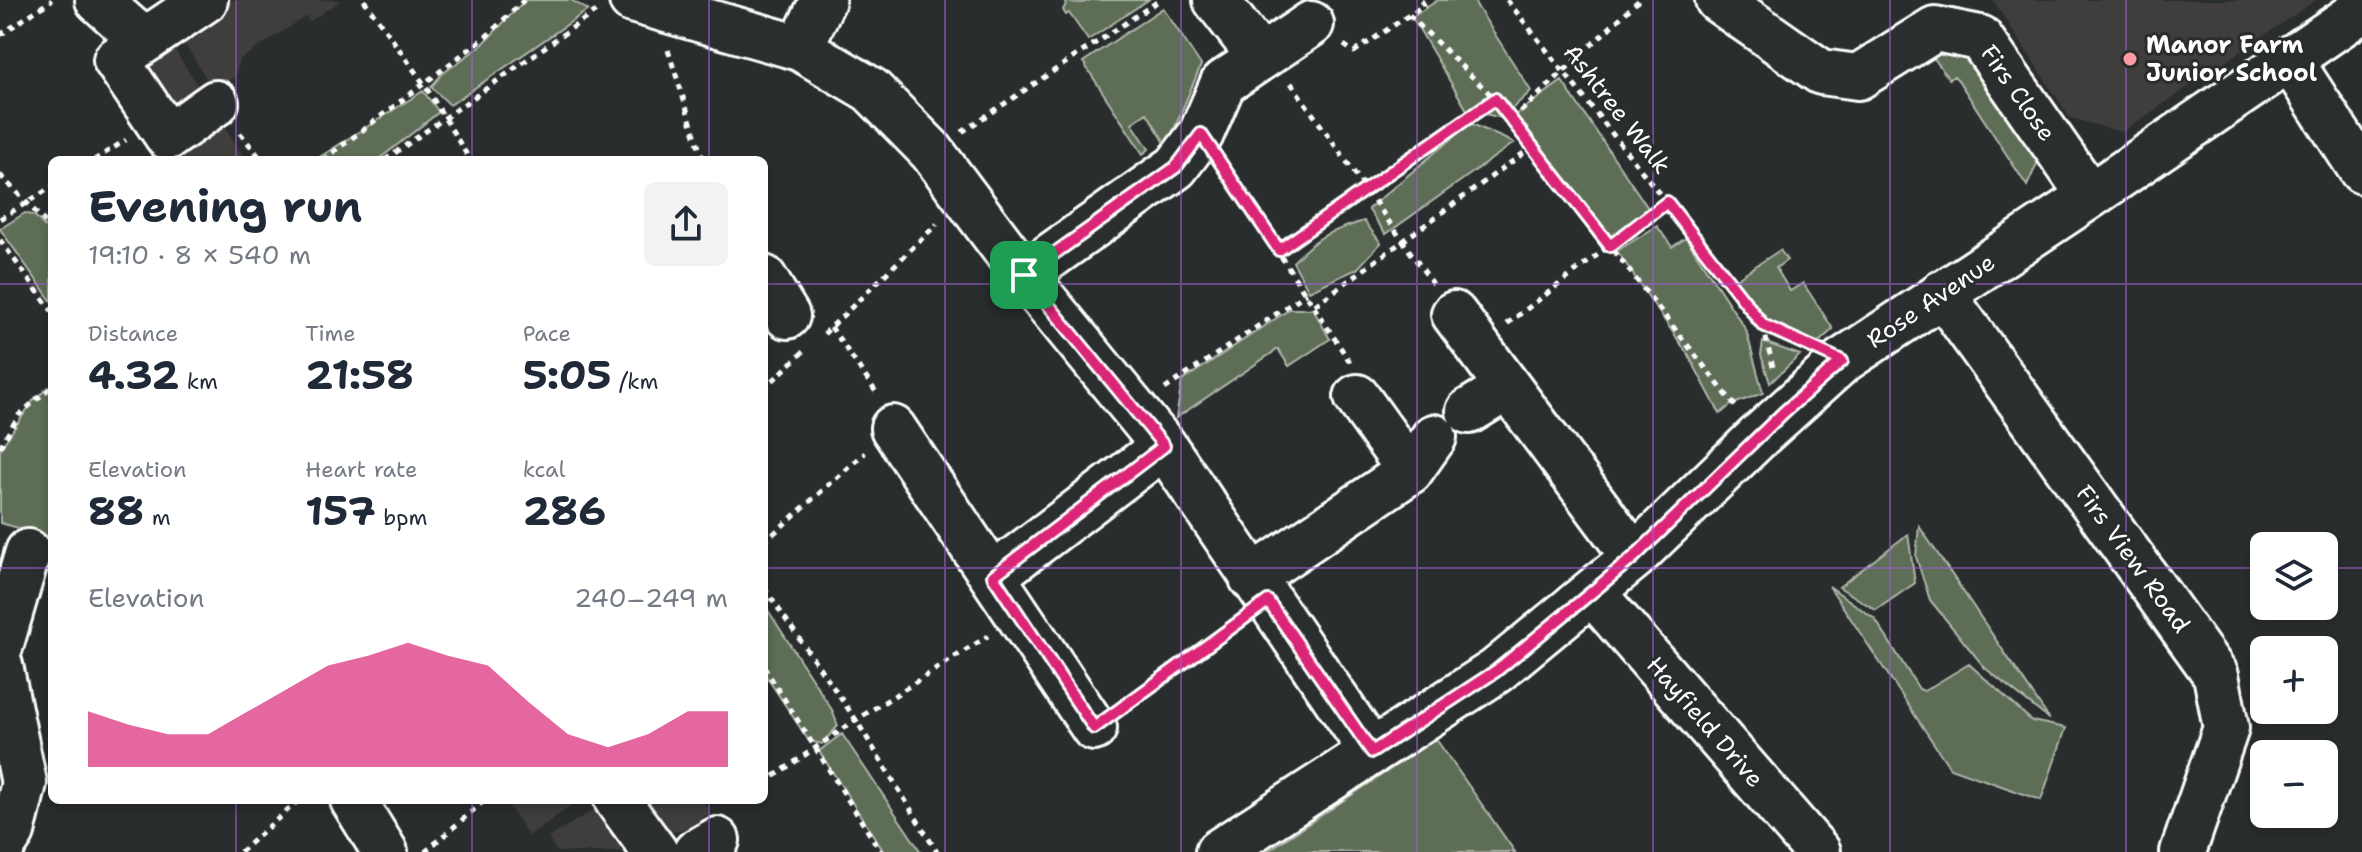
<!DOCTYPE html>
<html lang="en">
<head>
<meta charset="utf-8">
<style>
	:root { --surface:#fff; --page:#f2f2f3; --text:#1f2937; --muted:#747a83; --accent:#db2777 }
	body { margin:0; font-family:"Shantell Sans",sans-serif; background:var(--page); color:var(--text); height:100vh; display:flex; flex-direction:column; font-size:30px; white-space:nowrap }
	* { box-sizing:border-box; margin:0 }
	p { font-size:26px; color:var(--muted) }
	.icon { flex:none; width:44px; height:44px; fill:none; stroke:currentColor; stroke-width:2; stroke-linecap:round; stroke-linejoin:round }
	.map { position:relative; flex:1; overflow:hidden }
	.side { position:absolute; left:48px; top:156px; width:720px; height:648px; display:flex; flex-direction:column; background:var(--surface); border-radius:12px; box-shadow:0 4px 12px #0003 }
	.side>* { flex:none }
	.buttons { position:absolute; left:2250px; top:532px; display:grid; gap:16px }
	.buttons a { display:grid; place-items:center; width:88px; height:88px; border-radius:12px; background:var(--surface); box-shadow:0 4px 12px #0003; font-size:40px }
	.pin { position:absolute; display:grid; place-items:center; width:68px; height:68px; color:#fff; margin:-34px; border-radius:16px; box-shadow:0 4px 12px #0006 }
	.round { display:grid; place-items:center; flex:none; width:84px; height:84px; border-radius:12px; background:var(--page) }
	.head { display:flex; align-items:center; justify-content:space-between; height:136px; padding:0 40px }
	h1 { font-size:44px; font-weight:700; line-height:60px }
	.stats { display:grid; grid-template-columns:repeat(3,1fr); gap:12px; height:136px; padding:8px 40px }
	.stats div { display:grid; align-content:center }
	.stats b { font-size:40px; font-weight:700 }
	.stats small { font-size:22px; font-weight:400 }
	.stats p { font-size:22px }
	.chart { height:224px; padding:16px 40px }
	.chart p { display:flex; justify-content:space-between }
	.chart svg { width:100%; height:144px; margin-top:8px; fill:var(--accent); opacity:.7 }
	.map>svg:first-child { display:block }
	.built { fill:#403e3d }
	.green { fill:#5d6d56; stroke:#aeb6aa; stroke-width:2 }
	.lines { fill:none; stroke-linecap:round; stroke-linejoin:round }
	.minor-casing { stroke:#fff; stroke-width:50 }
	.path { stroke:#fff; stroke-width:5; stroke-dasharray:6 6; stroke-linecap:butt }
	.minor { stroke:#2a2d2e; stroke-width:44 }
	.route-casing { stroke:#fff; stroke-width:16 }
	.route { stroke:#db2777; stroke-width:10 }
	.grid { fill:none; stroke:#9c61cf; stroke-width:2; stroke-opacity:0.55 }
	.poi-dot { fill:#ff9aa2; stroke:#2a2d2e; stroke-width:3 }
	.labels { text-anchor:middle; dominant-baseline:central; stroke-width:6; stroke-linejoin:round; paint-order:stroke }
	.poi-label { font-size:24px; font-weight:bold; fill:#fff; stroke:#2a2d2e; text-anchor:start }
	.street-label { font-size:24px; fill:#fff; stroke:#2a2d2e }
</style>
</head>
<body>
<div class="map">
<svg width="2362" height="852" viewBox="0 0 2362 852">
	<rect width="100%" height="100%" fill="#2a2d2e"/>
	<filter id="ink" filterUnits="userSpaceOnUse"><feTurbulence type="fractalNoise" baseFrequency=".0125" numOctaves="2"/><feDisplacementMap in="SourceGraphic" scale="16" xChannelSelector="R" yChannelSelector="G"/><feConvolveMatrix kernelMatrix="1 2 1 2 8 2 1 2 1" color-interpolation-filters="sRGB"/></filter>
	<g filter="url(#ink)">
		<!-- built -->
		<path class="built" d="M193,0H341L309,22L306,16L239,60L236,75L215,92L184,43L211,24Z
			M1993,0H2316L2122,132L2070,118Z
			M174,49L246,160H173L124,81Z
			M514,800H567L571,806L528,836L508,804Z
			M637,800H702L710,813L686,829L672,832L655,824Z
			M595,809L622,852H557L548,838Z"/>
		<!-- green -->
		<path class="green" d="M525,0H571L588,10L450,105L431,87L442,74L482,45Z
			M1091,0H1148L1088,40L1069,13L1066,15L1063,10L1067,2L1082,3Z
			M1438,0H1473L1531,91L1502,118L1467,110L1412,17Z
			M1163,8L1201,65L1167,146L1147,113L1132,123L1149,149L1143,154L1083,62Z
			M1951,52C1986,64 2018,126 2040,157L2027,186L1958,80L1954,76L1949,79L1931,54Z
			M1562,81L1654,217L1602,248L1525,139L1515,115Z
			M423,91L439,112L378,160H315Z
			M1470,123L1514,143L1386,234L1368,209Z
			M25,213L35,216L52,235V302L0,229Z
			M1364,221L1381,243L1357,269L1309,291L1293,262C1318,235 1329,232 1364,221Z
			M1657,226L1672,247L1686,238L1746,330L1763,393L1731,405L1720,414L1689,356L1617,251Z
			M1780,250L1787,260L1776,268L1790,291L1803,283L1833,329L1808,352L1754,326L1728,284Z
			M1290,309H1313L1330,339L1289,366L1278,349L1176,418L1182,381Z
			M1763,342L1800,355L1770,383L1761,355Z
			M52,386V537L0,523V449L35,398Z
			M1919,526L2050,720L1985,668L1930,600L1916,557Z
			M1908,534L1915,583L1876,610L1839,587Z
			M1829,586L1875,619L1919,689L1924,691L1969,664L2032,721L2066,728L2041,800L1950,768Z
			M764,604L832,710L838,726L822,744L809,741L764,673Z
			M842,734L921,852H884L819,751Z
			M1436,739L1515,852H1266Z"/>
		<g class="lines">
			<defs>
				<path id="minor" d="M98,0L144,41
					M205,0L116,60L168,137L216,103
					M632,0L800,48L871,90L932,152L1024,275L1164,446L1372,752
					M1216,0L1260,57
					M1718,0L1821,72L1858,77L1935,29L1980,38L2090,196
					M800,48L823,0
					M2290,60L2362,171
					M1024,275L1176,167L1201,134L1223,83L1311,24
					M764,278L787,316
					M1942,293L2216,675L2226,728L2183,852
					M1454,314L1634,557
					M1357,397L1410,471
					M1469,411L1507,388
					M893,428L1094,728
					M993,576L1164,446
					M1252,578L1410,471L1434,437
					M1592,592L1818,852
					M0,647L28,552
					M0,665L24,783L12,832L0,850
					M353,800L385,852
					M617,800L655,852
					M696,852L717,840
					M1218,852L1496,671L1634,557L1759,436L1842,361L2090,196L2362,10"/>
			</defs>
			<!-- minor casing -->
			<use href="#minor" class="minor-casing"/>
			<!-- path -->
			<path class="path" d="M364,0L424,84L470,160
				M1421,0L1424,5L1409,15L1495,99L1736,407
				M1507,0L1763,325L1804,344
				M0,35L52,0
				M1344,45L1354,52L1409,15
				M668,50L703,160
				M1291,83L1433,284
				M1512,120L1639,0
				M962,132L1160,0
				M240,133L262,160
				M94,160L126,140
				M323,160L488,35L524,0
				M385,160L596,11
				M1222,166L1350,362
				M0,175L52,229
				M0,219L52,187
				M0,240L52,311
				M1279,250L1494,99
				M1315,305L1532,147
				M1507,324L1667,202
				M1763,326L1774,371
				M831,327L878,395
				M824,334L937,224
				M764,389L804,351
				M1165,389L1307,293
				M0,447L19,415L52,386
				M764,542L865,453
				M764,588L856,720L937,852
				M764,667L881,852
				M1123,706L1238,623
				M764,783L856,720L988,636
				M240,852L299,800
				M425,852L485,800"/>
			<!-- minor -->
			<use href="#minor" class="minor"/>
		</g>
	</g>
	<g class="lines" filter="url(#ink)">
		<defs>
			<path id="route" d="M1495,99L1610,246L1667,202L1763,325L1842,361L1784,412L1634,557L1592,592L1496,671L1372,752L1268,601L1094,728L993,576L1164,446L1024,275L1176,167L1201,134L1279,250Z"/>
		</defs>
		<!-- route casing -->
		<use href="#route" class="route-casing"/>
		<!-- route -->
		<use href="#route" class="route"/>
	</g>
	<!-- grid -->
	<path class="grid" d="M236,0V160M472,0V160M709,0V160M945,0V852M1181,0V852M1417,0V852M1653,0V852M1890,0V852M2126,0V852M0,284H52M764,284H2362M0,568H52M764,568H2264M2324,568H2362M236,800V852M472,800V852M709,800V852"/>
	<!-- markers -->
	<circle class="poi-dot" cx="2130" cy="59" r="8"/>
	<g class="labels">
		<!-- poi labels -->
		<g class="poi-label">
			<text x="2146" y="45">Manor Farm<tspan x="2146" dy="28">Junior School</tspan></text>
		</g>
		<!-- street labels -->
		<g class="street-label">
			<text transform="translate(2018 93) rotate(55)">Firs Close</text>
			<text transform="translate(1617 109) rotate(52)">Ashtree Walk</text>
			<text transform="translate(1931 301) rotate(-34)">Rose Avenue</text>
			<text transform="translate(2133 559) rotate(54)">Firs View Road</text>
			<text transform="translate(1705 722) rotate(49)">Hayfield Drive</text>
		</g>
	</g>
</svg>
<div class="buttons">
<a><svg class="icon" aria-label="layers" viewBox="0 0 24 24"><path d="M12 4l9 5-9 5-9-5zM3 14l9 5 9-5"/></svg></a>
<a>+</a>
<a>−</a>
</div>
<div class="pin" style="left:1024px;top:275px;background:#1e9e55"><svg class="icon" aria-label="arrive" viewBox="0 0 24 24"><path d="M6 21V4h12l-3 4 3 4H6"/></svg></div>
<section class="side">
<div class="head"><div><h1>Evening run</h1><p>19:10 · 8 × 540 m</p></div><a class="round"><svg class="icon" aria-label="share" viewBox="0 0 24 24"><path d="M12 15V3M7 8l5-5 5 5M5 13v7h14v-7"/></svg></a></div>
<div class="stats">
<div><p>Distance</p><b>4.32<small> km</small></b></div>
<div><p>Time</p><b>21:58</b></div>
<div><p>Pace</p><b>5:05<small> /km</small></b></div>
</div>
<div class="stats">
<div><p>Elevation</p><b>88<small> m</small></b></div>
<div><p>Heart rate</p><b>157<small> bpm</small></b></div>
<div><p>kcal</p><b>286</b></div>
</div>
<div class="chart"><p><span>Elevation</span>240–249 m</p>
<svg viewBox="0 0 160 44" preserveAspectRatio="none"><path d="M0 44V27L10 31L20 34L30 34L40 27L50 20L60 13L70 10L80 6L90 10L100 13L110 24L120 34L130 38L140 34L150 27L160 27V44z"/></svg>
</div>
</section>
</div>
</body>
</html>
